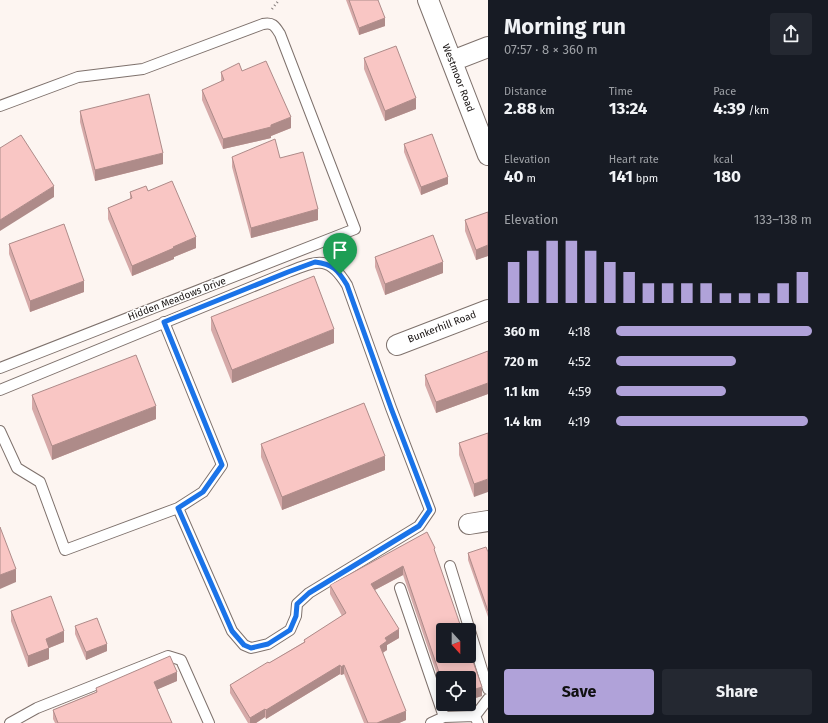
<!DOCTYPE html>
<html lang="en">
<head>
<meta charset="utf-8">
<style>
	:root { --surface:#171b24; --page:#242831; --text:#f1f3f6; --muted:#9ea1a6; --accent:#b0a2d9 }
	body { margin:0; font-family:"Fira Sans",sans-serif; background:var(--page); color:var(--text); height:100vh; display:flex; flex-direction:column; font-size:15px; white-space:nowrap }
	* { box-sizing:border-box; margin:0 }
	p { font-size:13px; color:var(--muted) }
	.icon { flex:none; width:22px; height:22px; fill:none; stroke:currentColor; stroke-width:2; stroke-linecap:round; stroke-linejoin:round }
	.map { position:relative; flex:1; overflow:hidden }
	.panel { display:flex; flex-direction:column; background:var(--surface); width:340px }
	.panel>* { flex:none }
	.needle { width:26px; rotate:159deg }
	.buttons { position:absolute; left:436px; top:623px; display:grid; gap:8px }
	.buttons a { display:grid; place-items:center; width:40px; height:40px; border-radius:4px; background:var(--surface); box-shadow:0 2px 10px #0003; font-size:20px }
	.pin { position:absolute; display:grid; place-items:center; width:34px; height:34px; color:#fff; margin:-41px -17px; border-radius:50% 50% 50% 0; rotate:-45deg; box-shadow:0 0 4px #0007 }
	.pin .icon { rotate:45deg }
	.round { display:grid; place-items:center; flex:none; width:42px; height:42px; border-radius:4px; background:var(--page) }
	.overview { display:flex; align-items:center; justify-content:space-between; height:68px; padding:0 16px }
	h1 { font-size:22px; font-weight:700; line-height:30px }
	.figures { display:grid; grid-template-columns:repeat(3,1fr); gap:6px; height:68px; padding:4px 16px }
	.figures div { display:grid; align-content:center }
	.figures b { font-size:17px; font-weight:700 }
	.figures small { font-size:11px; font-weight:400 }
	.figures p { font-size:11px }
	.chart { height:112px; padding:8px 16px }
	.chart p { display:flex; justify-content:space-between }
	.chart svg { width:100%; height:72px; margin-top:4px; stroke:var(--accent); stroke-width:6 }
	.primary-button { display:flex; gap:8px; margin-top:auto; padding:8px 16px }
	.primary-button a { flex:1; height:46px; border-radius:4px; background:var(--accent); color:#111; font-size:16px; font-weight:700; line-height:46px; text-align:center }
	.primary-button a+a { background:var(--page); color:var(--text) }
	ul { padding:0 16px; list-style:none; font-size:13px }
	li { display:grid; grid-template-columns:64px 48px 1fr; align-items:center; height:30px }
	li i { height:10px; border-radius:5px; background:var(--accent) }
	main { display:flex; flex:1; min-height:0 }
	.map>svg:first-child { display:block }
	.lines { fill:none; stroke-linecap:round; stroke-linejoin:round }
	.service-casing { stroke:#7e716c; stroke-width:12 }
	.minor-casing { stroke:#7e716c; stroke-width:22 }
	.path { stroke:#7f7876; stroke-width:2.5; stroke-dasharray:1 3; stroke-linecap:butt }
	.service { stroke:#fff; stroke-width:10 }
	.minor { stroke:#fff; stroke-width:20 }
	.wall { fill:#d6aaa9 }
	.shaded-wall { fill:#ae8b89 }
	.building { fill:#f9c6c4; stroke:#ae8b89 }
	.route-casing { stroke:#fff; stroke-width:8 }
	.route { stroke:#1a73e8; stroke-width:5 }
	.labels { text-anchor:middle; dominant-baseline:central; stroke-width:3; stroke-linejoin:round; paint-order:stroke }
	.street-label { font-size:10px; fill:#171211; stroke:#fff }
</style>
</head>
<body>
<main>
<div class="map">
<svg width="488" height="723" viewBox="0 0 488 723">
	<rect width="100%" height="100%" fill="#fdf5f1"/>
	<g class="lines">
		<defs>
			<path id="service" d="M0,106L78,77L143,69L263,24C273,22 275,26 280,34L355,229L0,368
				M164,322L222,465L203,492L178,508
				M0,390L288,272C317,261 328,254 347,285L391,408L430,510L419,526L309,593L297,604L296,616L290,630L268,644L251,648L244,645L232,631L178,508L65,550L40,482L17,468L0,431
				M450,566L488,689
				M400,588L444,717
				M10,723L37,708L168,656L181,660L209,723
				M431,723L444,717L475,716
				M478,723L475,716L488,699"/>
			<path id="minor" d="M428,0L488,155
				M452,61L488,47
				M397,345L488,310
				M469,524L488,521"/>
		</defs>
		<!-- service casing -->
		<use href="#service" class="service-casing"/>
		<!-- minor casing -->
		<use href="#minor" class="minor-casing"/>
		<!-- path -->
		<path class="path" d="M272,9L279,0"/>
		<!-- service -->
		<use href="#service" class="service"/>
		<!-- minor -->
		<use href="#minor" class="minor"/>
	</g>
	<!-- wall -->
	<path class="wall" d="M346,0H378L385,26L359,35Z
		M364,58L416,109L385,121L364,69Z
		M242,71L291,128L271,136V138L223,149L202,100V90L221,82V72Z
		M80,111L163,164L95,181L80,122Z
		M404,144L448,184L421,195L404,152Z
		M232,157L280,158L318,220L251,238L232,167Z
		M148,191L196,248L174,257V259L132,276L108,219V208L130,199V192Z
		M488,212V256L476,260L465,231V220Z
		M9,244L84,292L30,312L9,254Z
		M375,257L443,273L385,295L375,267Z
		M211,317L334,343L232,383L211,330Z
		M488,351V394L436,413L425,385V375Z
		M32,395L156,419L52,460L32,409Z
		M488,433L474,497L459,455V443Z
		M261,444L385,470L282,510L261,457Z
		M488,552V617L468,560V553Z
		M435,553L482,696L469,700V678H443V692L403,575L375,590L399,638L387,645V650L383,653L406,720L399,723H364L344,674L341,675L340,674L266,719L265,717L256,723H248L230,693V685L269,663L304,642V640L342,616L330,594V585Z
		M11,611L64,642L49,648V659L28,667L11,621Z
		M75,626L107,651L86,660L75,634Z
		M177,681L157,689L172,723H55L53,719V710L96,692V688Z"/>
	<!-- shaded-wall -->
	<path class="shaded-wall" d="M385,18V26L359,35V28Z
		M416,98V109L385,121V111Z
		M291,117V128L271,136V138L223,149V139L271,125Z
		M163,153V164L95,181V170Z
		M448,177V184L421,195V187Z
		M54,186V197L0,231V220Z
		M318,209V220L251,238V228Z
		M196,237V248L174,257V259L132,276V266L173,247Z
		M488,245V256L476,260V250Z
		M443,262V273L385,295V284Z
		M84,281V292L30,312V301Z
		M334,329V343L232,383V370Z
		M488,383V394L436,413V402Z
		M156,406V419L52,460V446Z
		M385,456V470L282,510V497Z
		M488,479V492L474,497V484Z
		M403,566V575L371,592V584Z
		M16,569V582L0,589V575Z
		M399,629V638L387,645V650L380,654V646L385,638Z
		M64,631V642L49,648V659L28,667V656L46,639Z
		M107,644V651L86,660V652Z
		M340,665V674L266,719V710Z
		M344,665V674L341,675V667Z
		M177,672V681L154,691V682Z
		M482,687V696L469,700V691Z
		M448,704H457L448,707Z
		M265,709V717L256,723H250V718Z
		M406,711V720L399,723H377Z"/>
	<!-- building -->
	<path class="building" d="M349,0H378L385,18L359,28Z
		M396,46L416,98L385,111L364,58Z
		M266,61L291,117L271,125V127L223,139L202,90L224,80L221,72L239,63L242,71Z
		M149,94L163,153L95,170L80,111Z
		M432,134L448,177L421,187L404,144Z
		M21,135L54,186L0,220V148Z
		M275,139L280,158L303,152L318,209L251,228L232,157Z
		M172,181L196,237L173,247L174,248L132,266L108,208L132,198L130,192L146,186L148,191Z
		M488,212V245L476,250L465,220Z
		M64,224L84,281L30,301L9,244Z
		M433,235L443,262L385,284L375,257Z
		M314,276L334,329L232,370L211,317Z
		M488,351V383L436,402L425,375Z
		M136,355L156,406L52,446L32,395Z
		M364,403L385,456L282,497L261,444Z
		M488,433V479L474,484L459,443Z
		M0,527L16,569L0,575Z
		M427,532L435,548L434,549L462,630H443V656H469V650L482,687L469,691V678H443V684L403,566L371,584L399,629L385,638L387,641L380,646L406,711L377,723H368L344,665L341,667L340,665L266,710L265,709L250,718L230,685L268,662L269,663L305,642L304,640L346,613L330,585Z
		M486,547L488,552V611L468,553Z
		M51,596L64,631L46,639L49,648L28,656L11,611Z
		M97,618L107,644L86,652L75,626Z
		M170,656L177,672L154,682L172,723H58L53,710L97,692L96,688Z"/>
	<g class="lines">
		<defs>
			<path id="route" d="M315,262C333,264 338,270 347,285L391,408L430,510L419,526L309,593L297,604L296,616L290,630L268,644L251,648L244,645L232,631L178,508L203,492L222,465L164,322L288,272Z"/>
		</defs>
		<!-- route casing -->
		<use href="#route" class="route-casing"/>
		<!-- route -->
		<use href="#route" class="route"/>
	</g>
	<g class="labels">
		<!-- street labels -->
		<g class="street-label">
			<text transform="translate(458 78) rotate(69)">Westmoor Road</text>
			<text transform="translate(177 299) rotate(-21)">Hidden Meadows Drive</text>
			<text transform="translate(442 327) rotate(-21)">Bunkerhill Road</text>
		</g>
	</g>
</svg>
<div class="buttons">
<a><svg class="needle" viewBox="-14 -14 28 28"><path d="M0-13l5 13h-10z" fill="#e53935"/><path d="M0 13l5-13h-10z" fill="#9ea1a6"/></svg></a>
<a><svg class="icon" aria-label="locate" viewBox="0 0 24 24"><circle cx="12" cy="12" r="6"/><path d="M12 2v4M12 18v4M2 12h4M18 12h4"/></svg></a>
</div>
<div class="pin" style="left:340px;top:274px;background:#1e9e55"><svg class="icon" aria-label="arrive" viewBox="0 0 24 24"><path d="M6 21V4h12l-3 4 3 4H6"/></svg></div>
</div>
<section class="panel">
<div class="overview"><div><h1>Morning run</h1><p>07:57 · 8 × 360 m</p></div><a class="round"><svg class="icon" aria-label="share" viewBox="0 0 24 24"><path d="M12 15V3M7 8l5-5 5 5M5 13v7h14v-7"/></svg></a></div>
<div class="figures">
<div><p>Distance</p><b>2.88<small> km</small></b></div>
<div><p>Time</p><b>13:24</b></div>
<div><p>Pace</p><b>4:39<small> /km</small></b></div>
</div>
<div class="figures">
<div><p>Elevation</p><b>40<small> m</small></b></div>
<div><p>Heart rate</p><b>141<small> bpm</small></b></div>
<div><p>kcal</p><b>180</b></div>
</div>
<div class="chart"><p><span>Elevation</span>133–138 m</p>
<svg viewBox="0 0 160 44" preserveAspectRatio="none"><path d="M5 44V19M15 44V12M25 44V6M35 44V6M45 44V12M55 44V19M65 44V25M75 44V32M85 44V32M95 44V32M105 44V32M115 44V38M125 44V38M135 44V38M145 44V32M155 44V25"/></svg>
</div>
<ul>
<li><b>360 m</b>4:18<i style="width:100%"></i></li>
<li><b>720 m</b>4:52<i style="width:61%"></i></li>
<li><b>1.1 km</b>4:59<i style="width:56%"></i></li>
<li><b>1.4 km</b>4:19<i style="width:98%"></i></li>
</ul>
<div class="primary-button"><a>Save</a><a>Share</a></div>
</section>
</main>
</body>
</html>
